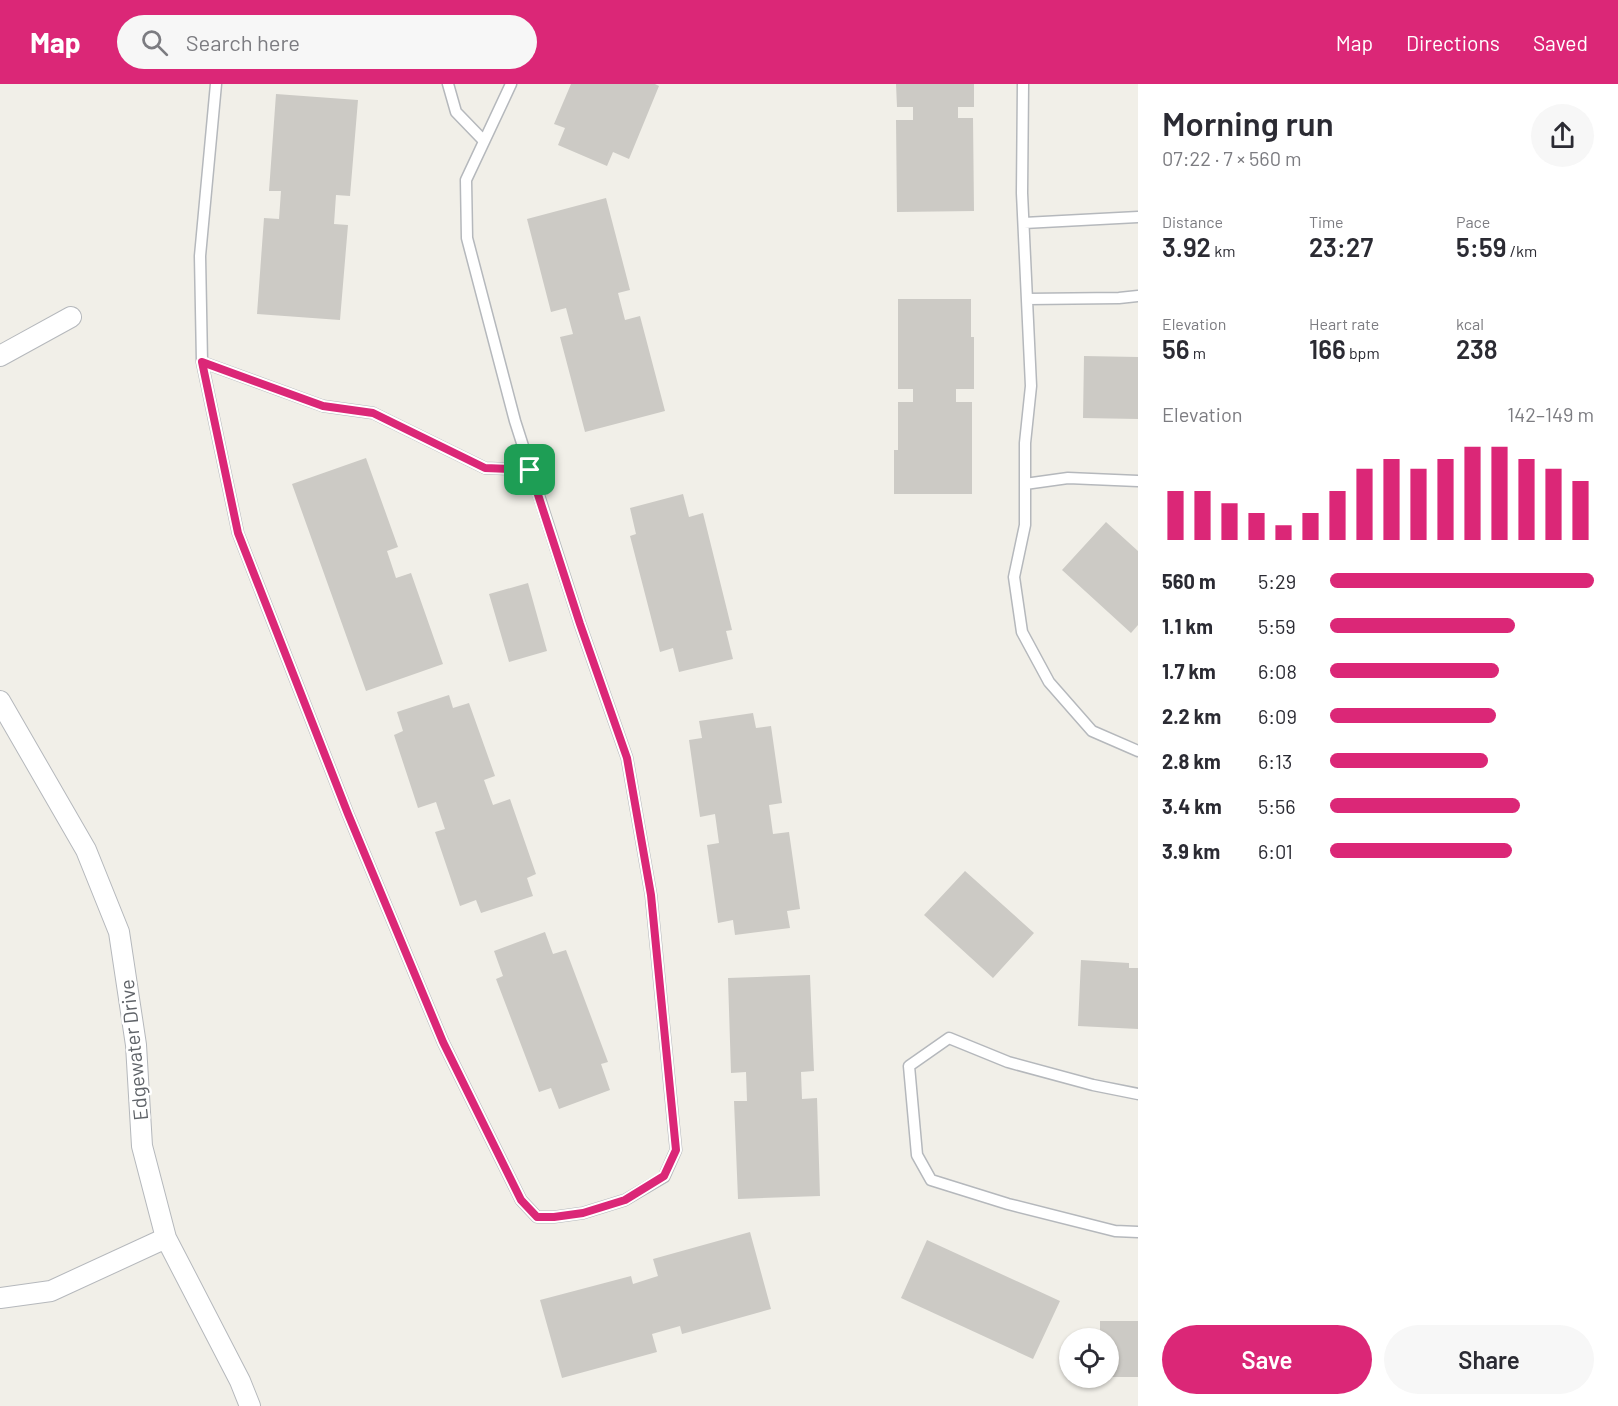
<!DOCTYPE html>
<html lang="en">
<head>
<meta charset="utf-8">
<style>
	:root { --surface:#fff; --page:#f7f7f7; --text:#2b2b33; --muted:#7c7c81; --accent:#db2777 }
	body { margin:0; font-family:Barlow,sans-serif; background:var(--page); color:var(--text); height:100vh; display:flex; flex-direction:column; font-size:22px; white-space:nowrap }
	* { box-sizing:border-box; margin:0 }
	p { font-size:20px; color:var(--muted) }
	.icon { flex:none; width:33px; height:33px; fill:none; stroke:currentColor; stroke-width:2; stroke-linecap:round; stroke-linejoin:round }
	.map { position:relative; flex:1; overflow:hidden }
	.sheet { display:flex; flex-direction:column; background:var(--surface); width:480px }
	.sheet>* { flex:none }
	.controls { position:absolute; left:1059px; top:1244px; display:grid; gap:12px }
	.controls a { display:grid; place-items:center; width:60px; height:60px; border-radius:50%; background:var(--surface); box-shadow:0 2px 4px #0004; font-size:30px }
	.pin { position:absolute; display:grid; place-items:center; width:51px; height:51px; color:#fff; margin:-26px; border-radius:12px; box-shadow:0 3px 9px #0006 }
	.round { display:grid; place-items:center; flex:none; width:63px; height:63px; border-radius:32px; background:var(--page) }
	.overview { display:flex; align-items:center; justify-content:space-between; height:102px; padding:0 24px }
	h1 { font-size:33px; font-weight:600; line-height:45px }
	.stats { display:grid; grid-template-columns:repeat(3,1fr); gap:9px; height:102px; padding:6px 24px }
	.stats div { display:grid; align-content:center }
	.stats b { font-size:26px; font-weight:600 }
	.stats small { font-size:16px; font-weight:400 }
	.stats p { font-size:16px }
	.chart { height:168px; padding:12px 24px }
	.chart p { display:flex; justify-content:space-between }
	.chart svg { width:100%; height:108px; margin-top:6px; stroke:var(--accent); stroke-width:6 }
	.action { display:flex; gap:12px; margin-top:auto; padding:12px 24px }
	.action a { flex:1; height:69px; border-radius:36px; background:var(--accent); color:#fff; font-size:24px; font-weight:600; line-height:69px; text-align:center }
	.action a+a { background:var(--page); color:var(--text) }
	ul { padding:0 24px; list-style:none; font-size:20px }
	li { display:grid; grid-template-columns:96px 72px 1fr; align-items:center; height:45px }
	li i { height:15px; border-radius:8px; background:var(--accent) }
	header { display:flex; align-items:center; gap:36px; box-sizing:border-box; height:84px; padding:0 30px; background:var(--accent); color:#fff }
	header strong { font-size:28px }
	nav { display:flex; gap:33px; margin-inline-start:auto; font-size:21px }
	.search { width:420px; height:54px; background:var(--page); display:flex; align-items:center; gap:15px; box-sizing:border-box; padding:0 21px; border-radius:33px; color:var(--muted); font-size:22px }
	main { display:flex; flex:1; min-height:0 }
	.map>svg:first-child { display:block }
	.building { fill:#cccac5 }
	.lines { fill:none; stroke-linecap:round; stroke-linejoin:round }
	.lane-casing { stroke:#b5b8bc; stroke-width:13 }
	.street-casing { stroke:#b5b8bc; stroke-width:22 }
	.lane { stroke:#fff; stroke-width:10 }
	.street { stroke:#fff; stroke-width:20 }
	.route-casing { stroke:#fff; stroke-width:12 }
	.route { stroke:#db2777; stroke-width:8 }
	.labels { text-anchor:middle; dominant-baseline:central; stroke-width:5; stroke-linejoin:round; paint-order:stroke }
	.street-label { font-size:20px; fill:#5f6368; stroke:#fff }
</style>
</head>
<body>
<header>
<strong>Map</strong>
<div class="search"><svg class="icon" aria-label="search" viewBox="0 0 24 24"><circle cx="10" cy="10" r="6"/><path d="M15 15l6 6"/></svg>Search here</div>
<nav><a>Map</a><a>Directions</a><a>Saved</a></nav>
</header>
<main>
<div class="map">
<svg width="1138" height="1322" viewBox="0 0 1138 1322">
	<rect width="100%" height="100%" fill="#f1efe8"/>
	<!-- building -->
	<path class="building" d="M571,0H655L659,2L629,75L613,68L607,82L558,61L565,44L554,40Z
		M896,0H974V23H958V34H973L974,127L897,128L896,36H913V23H897Z
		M276,10L358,16L350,112L336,111L334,140L348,141L340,236L257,230L264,134L279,135L281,107H269Z
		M606,114L630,206L618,209L625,236L640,232L665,327L585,348L560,253L573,250L566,224L551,228L527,135Z
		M898,215H971V253H974V305H956V318H972V410H894V366H898V318H913V305H898Z
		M1084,272L1138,273V335L1083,334Z
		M366,374L398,463L387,467L396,494L411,489L443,580L366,607L292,400Z
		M683,410L689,433L703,429L732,546L726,547L733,575L679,588L673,564L660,568L630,452L636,450L630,424Z
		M1106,438L1138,467V541L1131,549L1062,486Z
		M528,499L547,567L509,578L489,510Z
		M449,611L453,624L469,619L495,692L484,696L493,721L510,715L536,790L527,794L533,812L481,829L476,816L460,822L435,748L445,745L436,718L418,724L394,651L403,647L397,628Z
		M753,629L756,644L771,642L782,719L769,721L773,750L789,748L800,825L787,827L790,844L735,851L733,836L718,839L707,761L719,759L715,730L700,733L689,656L702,654L699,637Z
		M965,787L1034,849L993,894L924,831Z
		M545,848L553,870L566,866L608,978L601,980L610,1006L559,1025L551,1004L539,1008L496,895L503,892L494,867Z
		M1081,876L1129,879V884H1138V945L1078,942Z
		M810,891L814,987L801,988L802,1015L817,1014L820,1112L738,1115L734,1017H747L746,988L731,989L728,894Z
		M750,1148L771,1225L682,1250L680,1242L652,1250L657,1268L562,1294L540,1216L631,1192L633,1200L658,1192L653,1175Z
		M927,1156L1060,1217L1033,1275L901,1214Z
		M1100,1237H1138V1293H1108V1254H1100Z"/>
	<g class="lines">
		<defs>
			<path id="lane" d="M216,0L200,172L202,278L238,449L348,730L443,958L521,1116L537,1133H554L583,1129L625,1116L664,1093L676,1066L651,811L627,674L580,540L515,337L467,154L466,96L511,0
				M448,0L456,28L484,57
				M1023,0L1022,109L1031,302L1025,359V441L1014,493L1022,548L1049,598L1092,647L1138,667
				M1024,139L1138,133
				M1027,215L1119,214L1138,212
				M202,278L323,322L373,329L485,384L530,386
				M1025,400L1068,394L1138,397
				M1138,1010L1093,1001L1008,978L949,954L909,982L917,1071L931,1096L1008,1120L1115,1147L1138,1148"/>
			<path id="street" d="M0,272L71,233
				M0,617L86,766L119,848L136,961L142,1062L166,1154L240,1297L250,1322
				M0,1214L51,1207L166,1154"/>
		</defs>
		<!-- lane casing -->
		<use href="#lane" class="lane-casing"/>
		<!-- street casing -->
		<use href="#street" class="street-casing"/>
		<!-- lane -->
		<use href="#lane" class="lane"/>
		<!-- street -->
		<use href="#street" class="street"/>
	</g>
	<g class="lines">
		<defs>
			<path id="route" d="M202,278L323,322L373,329L485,384L530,386L580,540L627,674L651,811L676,1066L664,1092L625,1116L583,1129L554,1133H537L521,1116L443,958L348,730L238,449Z"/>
		</defs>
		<!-- route casing -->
		<use href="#route" class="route-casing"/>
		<!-- route -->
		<use href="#route" class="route"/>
	</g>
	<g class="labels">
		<!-- street labels -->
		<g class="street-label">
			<text transform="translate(133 966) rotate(-96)">Edgewater Drive</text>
		</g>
	</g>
</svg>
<div class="controls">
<a><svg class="icon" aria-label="locate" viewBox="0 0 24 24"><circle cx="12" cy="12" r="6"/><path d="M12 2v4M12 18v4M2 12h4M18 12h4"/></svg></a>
</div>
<div class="pin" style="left:530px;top:386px;background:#1e9e55"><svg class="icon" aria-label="arrive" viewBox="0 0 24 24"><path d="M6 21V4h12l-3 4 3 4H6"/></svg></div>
</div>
<section class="sheet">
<div class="overview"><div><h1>Morning run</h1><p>07:22 · 7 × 560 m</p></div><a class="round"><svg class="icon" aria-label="share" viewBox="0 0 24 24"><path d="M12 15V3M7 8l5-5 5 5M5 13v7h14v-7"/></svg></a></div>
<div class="stats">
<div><p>Distance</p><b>3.92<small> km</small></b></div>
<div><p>Time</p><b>23:27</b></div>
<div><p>Pace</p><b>5:59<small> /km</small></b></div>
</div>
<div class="stats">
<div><p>Elevation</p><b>56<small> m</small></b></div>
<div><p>Heart rate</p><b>166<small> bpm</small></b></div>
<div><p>kcal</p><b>238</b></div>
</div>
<div class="chart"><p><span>Elevation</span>142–149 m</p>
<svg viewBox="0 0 160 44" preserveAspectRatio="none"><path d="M5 44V24M15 44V24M25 44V29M35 44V33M45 44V38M55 44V33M65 44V24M75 44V15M85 44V11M95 44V15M105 44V11M115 44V6M125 44V6M135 44V11M145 44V15M155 44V20"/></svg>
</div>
<ul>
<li><b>560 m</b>5:29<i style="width:100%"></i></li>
<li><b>1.1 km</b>5:59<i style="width:70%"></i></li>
<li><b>1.7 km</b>6:08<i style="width:64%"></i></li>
<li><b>2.2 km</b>6:09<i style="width:63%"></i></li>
<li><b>2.8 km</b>6:13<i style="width:60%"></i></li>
<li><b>3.4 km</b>5:56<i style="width:72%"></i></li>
<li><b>3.9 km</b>6:01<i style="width:69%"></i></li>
</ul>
<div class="action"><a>Save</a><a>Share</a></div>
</section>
</main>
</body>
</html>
